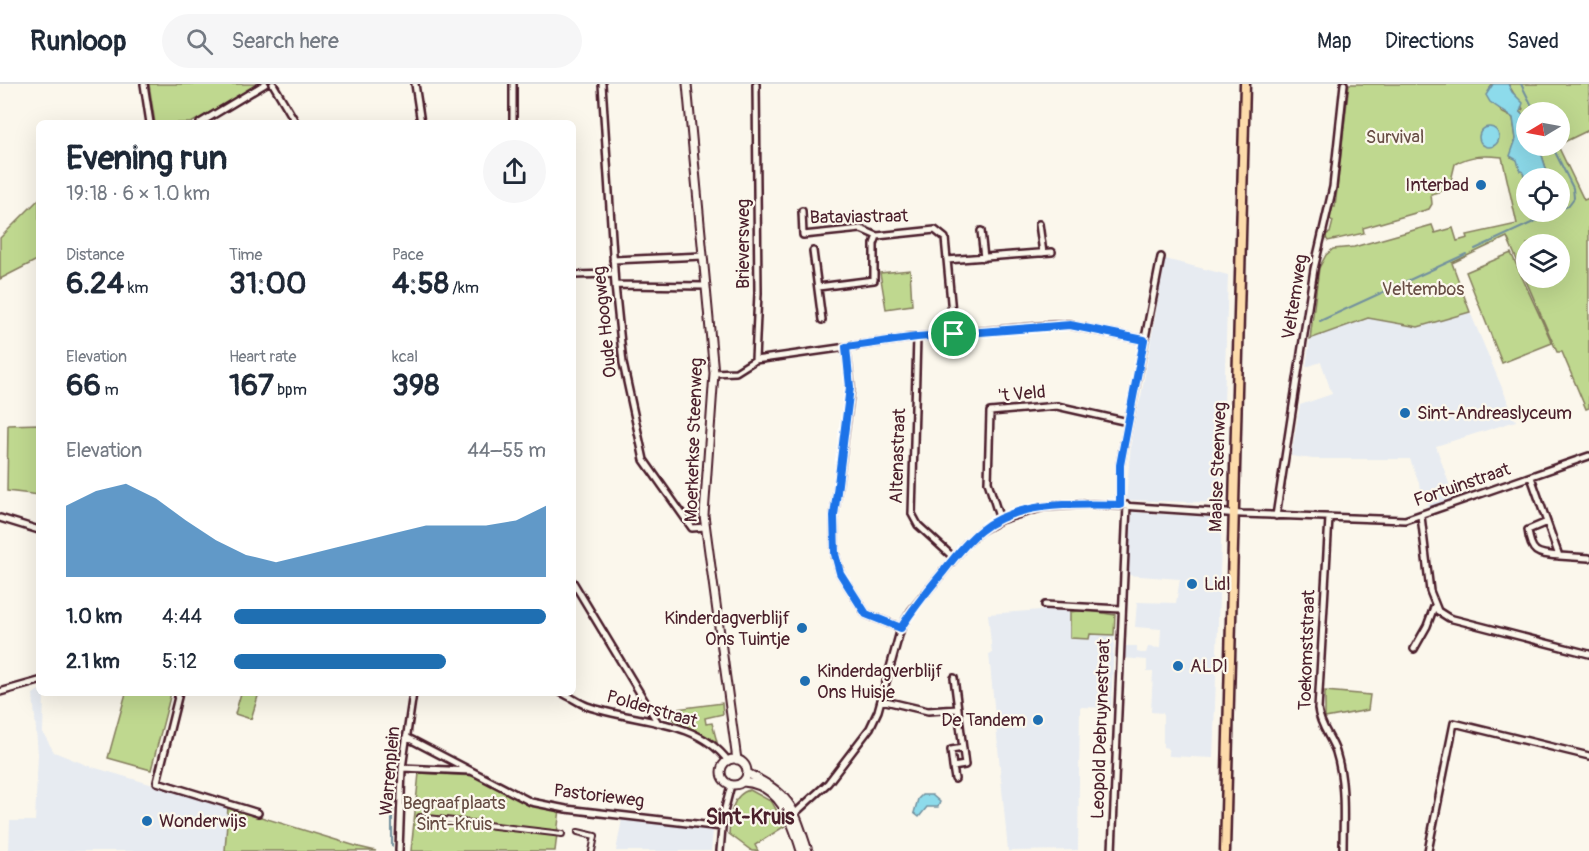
<!DOCTYPE html>
<html lang="en">
<head>
<meta charset="utf-8">
<style>
	:root { --surface:#fff; --page:#f6f6f7; --text:#1f2937; --muted:#747a83; --line:#e0e1e3; --accent:#1f6fb2 }
	body { margin:0; font-family:Pangolin,sans-serif; background:var(--page); color:var(--text); height:100vh; display:flex; flex-direction:column; font-size:22px; white-space:nowrap }
	* { box-sizing:border-box; margin:0 }
	p { font-size:20px; color:var(--muted) }
	.icon { flex:none; width:33px; height:33px; fill:none; stroke:currentColor; stroke-width:2; stroke-linecap:round; stroke-linejoin:round }
	.map { position:relative; flex:1; overflow:hidden }
	.panel { position:absolute; left:36px; top:36px; width:540px; height:576px; display:flex; flex-direction:column; background:var(--surface); border-radius:9px; box-shadow:0 6px 24px #0002 }
	.panel>* { flex:none }
	.needle { width:39px; rotate:260deg }
	.controls { position:absolute; left:1516px; top:18px; display:grid; gap:12px }
	.controls a { display:grid; place-items:center; width:54px; height:54px; border-radius:50%; background:var(--surface); box-shadow:0 6px 24px #0002; font-size:30px }
	.pin { position:absolute; display:grid; place-items:center; width:51px; height:51px; color:#fff; margin:-26px; border:3px solid #fff; border-radius:50%; box-shadow:0 2px 6px #0007 }
	.round { display:grid; place-items:center; flex:none; width:63px; height:63px; border-radius:32px; background:var(--page) }
	.headline { display:flex; align-items:center; justify-content:space-between; height:102px; padding:0 30px }
	h1 { font-size:33px; font-weight:800; line-height:45px }
	.metrics { display:grid; grid-template-columns:repeat(3,1fr); gap:9px; height:102px; padding:6px 30px }
	.metrics div { display:grid; align-content:center }
	.metrics b { font-size:30px; font-weight:800 }
	.metrics small { font-size:16px; font-weight:400 }
	.metrics p { font-size:16px }
	.chart { height:168px; padding:12px 30px }
	.chart p { display:flex; justify-content:space-between }
	.chart svg { width:100%; height:108px; margin-top:6px; fill:var(--accent); opacity:.7 }
	ul { padding:0 30px; list-style:none; font-size:20px }
	li { display:grid; grid-template-columns:96px 72px 1fr; align-items:center; height:45px }
	li i { height:15px; border-radius:8px; background:var(--accent) }
	header { display:flex; align-items:center; gap:36px; box-sizing:border-box; height:84px; padding:0 30px; background:var(--surface); border-bottom:2px solid var(--line) }
	header strong { font-size:28px }
	nav { display:flex; gap:33px; margin-inline-start:auto; font-size:21px }
	.search { width:420px; height:54px; background:var(--page); display:flex; align-items:center; gap:15px; box-sizing:border-box; padding:0 21px; border-radius:33px; color:var(--muted); font-size:22px }
	.map>svg:first-child { display:block }
	.built { fill:#e7ebf1 }
	.green { fill:#bfd88f; stroke:#847c5d; stroke-width:1.5; fill-rule:evenodd }
	.water { fill:#8ddbeb; stroke:#72909e; stroke-width:1.5 }
	.lines { fill:none; stroke-linecap:round; stroke-linejoin:round }
	.stream { stroke:#72909e; stroke-width:2 }
	.pedestrian-casing { stroke:#4a1f2b; stroke-width:8 }
	.minor-casing { stroke:#4a1f2b; stroke-width:10 }
	.tertiary-casing { stroke:#4a1f2b; stroke-width:11 }
	.primary-casing { stroke:#4a1f2b; stroke-width:13 }
	.pedestrian { stroke:#fbf7ec; stroke-width:4 }
	.minor { stroke:#fbf7ec; stroke-width:5 }
	.tertiary { stroke:#fbf7ec; stroke-width:7 }
	.primary { stroke:#fddcac; stroke-width:8 }
	.route-casing { stroke:#fff; stroke-width:12 }
	.route { stroke:#1a73e8; stroke-width:8 }
	.poi-dot { fill:#1f6fb2; stroke:#fbf7ec; stroke-width:2 }
	.labels { text-anchor:middle; dominant-baseline:central; stroke-width:4.5; stroke-linejoin:round; paint-order:stroke }
	.park-label { font-size:18px; fill:#674d44; stroke:#fbf7ec }
	.poi-label { font-size:18px; fill:#4a1f2b; stroke:#fbf7ec; text-anchor:start }
	.street-label { font-size:18px; fill:#4a1f2b; stroke:#fbf7ec }
	.quarter-label { font-size:21px; font-weight:bold; fill:#4a1f2b; stroke:#fbf7ec }
</style>
</head>
<body>
<header>
<strong>Runloop</strong>
<div class="search"><svg class="icon" aria-label="search" viewBox="0 0 24 24"><circle cx="10" cy="10" r="6"/><path d="M15 15l6 6"/></svg>Search here</div>
<nav><a>Map</a><a>Directions</a><a>Saved</a></nav>
</header>
<div class="map">
<svg width="1589" height="767" viewBox="0 0 1589 767">
	<rect width="100%" height="100%" fill="#fbf7ec"/>
	<filter id="ink" filterUnits="userSpaceOnUse"><feTurbulence type="fractalNoise" baseFrequency=".0167" numOctaves="2"/><feDisplacementMap in="SourceGraphic" scale="12" xChannelSelector="R" yChannelSelector="G"/><feConvolveMatrix kernelMatrix="1 2 1 2 8 2 1 2 1" color-interpolation-filters="sRGB"/></filter>
	<g filter="url(#ink)">
		<!-- built -->
		<path class="built" d="M1165,175L1228,191L1221,419L1126,416L1133,336L1141,313Z
			M1470,228L1516,337L1436,362L1456,420L1430,429L1410,375H1313L1291,372L1300,321L1332,310L1321,278L1306,283L1310,255L1368,234L1418,243Z
			M1132,428L1222,434L1213,674L1169,672L1168,664L1163,663V629L1151,628L1153,588H1147V576L1124,574L1125,562H1137V568L1141,569H1146L1148,563L1160,564L1161,545L1135,543L1137,518L1176,519L1180,495L1127,491Z
			M1041,526L1100,527L1115,531L1111,624L1080,623L1078,766L1008,767L989,570L992,569L988,530Z
			M39,606V609H44L43,649L54,668L89,682L228,723L225,767H9L10,737H35L38,670L33,610Z
			M622,735L713,747L711,767H616Z"/>
		<!-- green -->
		<path class="green" d="M149,0H260L191,39H155Z
			M1349,0H1493L1490,4L1501,28L1513,34L1516,55L1511,73L1517,75L1527,98V128H1560V94H1549L1539,62H1558L1584,116L1589,114V324L1586,325L1562,268H1557L1507,153L1452,179L1470,228L1418,243L1368,234L1310,255L1319,184L1326,171L1333,165L1354,163L1432,141L1435,149L1453,144L1457,157L1468,154L1467,151L1517,140L1502,73C1484,71 1471,71 1455,80L1449,105L1431,110L1432,120L1429,125L1363,144L1364,149L1328,157L1324,151L1330,149L1333,137L1327,134L1330,122L1335,123ZM1527,160H1560V194H1527Z
			M1508,0H1589V46L1560,60V28H1527V34L1520,28L1523,25Z
			M39,115V175L0,195V154Z
			M1511,169L1552,259L1502,279L1466,188Z
			M910,186L912,221L886,225L880,189Z
			M39,340V411L7,407L8,341Z
			M1084,526L1115,531L1114,551L1090,550L1089,555L1070,554V528Z
			M1325,607L1370,611L1368,626L1325,634Z
			M126,609H171L151,686L108,674Z
			M241,609H259L251,635L235,630Z
			M722,619L723,630L705,634L706,640L712,639L717,658L675,637L668,626Z
			M419,689L474,692L533,722L560,725L555,767H411Z
			M750,706L772,718L785,742L755,761L758,767H752L729,750C730,734 731,710 750,706Z
			M228,723L359,763L376,767H225Z"/>
		<!-- water -->
		<path class="water" d="M1493,0H1508L1512,8L1523,19L1520,28L1527,34V62H1539L1549,94H1527V98L1522,87H1520L1517,76L1510,72L1516,55L1513,34L1490,18L1486,11Z
			M1479 53a10 10 0 1 1 20 0a10 10 0 1 1-20 0Z
			M922,711H932L940,718L938,723H927L919,733L914,729L918,715Z"/>
		<g class="lines">
			<!-- stream -->
			<path class="stream" d="M1521,0L1535,28
				M1552,62L1573,104L1574,114L1568,122L1560,125
				M1475,165L1555,128
				M1320,237L1466,170
				M392,762V724"/>
			<defs>
				<path id="pedestrian" d="M420,733L562,750
					M578,748L595,752L592,767"/>
				<path id="minor" d="M144,0L150,39
					M273,0L296,39
					M415,0L421,39
					M602,0L615,201L623,279L644,376L692,444L705,443
					M200,39L265,0
					M513,39V0
					M802,127L803,151L861,145L877,152L935,146L945,154L954,250
					M1039,140L1043,169
					M981,147L984,174
					M813,167L822,236
					M613,176L703,172
					M947,176L1052,168
					M573,191L614,190
					M615,201L706,202
					M818,203L874,196V160L877,152
					M917,253L912,430L918,441L954,474
					M846,263L851,303L834,432L835,470L840,489L866,530L901,544
					M755,276L917,253L1054,241H1069L1144,256
					M714,289L736,288L755,276L758,209L756,0
					M1531,393L1559,472C1537,470 1531,470 1528,446L1547,438
					M1120,421V381L1161,173
					M1276,432L1314,185L1333,103L1344,0
					M1421,432L1430,507L1438,527L1449,534L1589,570
					M0,434L39,446
					M1329,434L1318,625C1320,642 1331,653 1336,668C1346,700 1343,734 1343,767
					M1000,436L988,398L990,328L1057,322L1128,338
					M1559,472L1589,474
					M573,498L658,639
					M1045,521L1121,525
					M1414,565L1427,542L1434,523
					M954,594L958,625
					M0,608L39,597
					M179,609L157,698L258,729
					M562,609C571,613 579,619 587,622C634,639 696,634 728,677
					M881,616L928,627L958,625L965,681L953,683L951,666L963,664
					M406,653L531,718L566,725L722,743
					M953,683L955,695
					M402,684L470,687
					M792,732L828,699L870,644L878,627L901,544L911,527L966,460L980,447L1000,436L1044,423L1092,420L1242,430L1405,436L1589,372
					M399,767L402,684L413,609
					M720,767L723,732L731,701
					M1112,767L1127,421
					M1428,767L1454,639L1589,672"/>
				<path id="tertiary" d="M687,0L714,289L704,431L737,676
					M721 688a13 13 0 1 1 26 0a13 13 0 1 1-26 0Z
					M747,689C791,711 793,721 808,767
					M743,698C780,700 792,737 801,767"/>
				<path id="primary" d="M1225,767L1245,0"/>
			</defs>
			<!-- pedestrian casing -->
			<use href="#pedestrian" class="pedestrian-casing"/>
			<!-- minor casing -->
			<use href="#minor" class="minor-casing"/>
			<!-- tertiary casing -->
			<use href="#tertiary" class="tertiary-casing"/>
			<!-- primary casing -->
			<use href="#primary" class="primary-casing"/>
			<!-- pedestrian -->
			<use href="#pedestrian" class="pedestrian"/>
			<!-- minor -->
			<use href="#minor" class="minor"/>
			<!-- tertiary -->
			<use href="#tertiary" class="tertiary"/>
			<!-- primary -->
			<use href="#primary" class="primary"/>
		</g>
	</g>
	<g class="lines" filter="url(#ink)">
		<defs>
			<path id="route" d="M1070,241L1144,256L1120,381V421C1075,420 1017,417 980,447C966,458 954,474 943,488C928,506 913,524 901,544L866,530L840,489L835,470L834,432L850,303L846,263L917,253Z"/>
		</defs>
		<!-- route casing -->
		<use href="#route" class="route-casing"/>
		<!-- route -->
		<use href="#route" class="route"/>
	</g>
	<!-- markers -->
	<g class="poi-dot">
		<circle cx="1481" cy="101" r="6"/>
		<circle cx="1405" cy="329" r="6"/>
		<circle cx="1192" cy="500" r="6"/>
		<circle cx="802" cy="544" r="6"/>
		<circle cx="1178" cy="582" r="6"/>
		<circle cx="805" cy="597" r="6"/>
		<circle cx="1038" cy="636" r="6"/>
		<circle cx="147" cy="737" r="6"/>
	</g>
	<g class="labels">
		<!-- park labels -->
		<g class="park-label">
			<text x="1395" y="53">Survival</text>
			<text x="1423" y="205">Veltembos</text>
			<text x="454" y="719">Begraafplaats<tspan x="454" dy="21">Sint-Kruis</tspan></text>
		</g>
		<!-- poi labels -->
		<g class="poi-label">
			<text x="1469" y="101" text-anchor="end">Interbad</text>
			<text x="1417" y="329">Sint-Andreaslyceum</text>
			<text x="1204" y="500">Lidl</text>
			<text x="790" y="534" text-anchor="end">Kinderdagverblijf<tspan x="790" dy="21">Ons Tuintje</tspan></text>
			<text x="1190" y="582">ALDI</text>
			<text x="817" y="587">Kinderdagverblijf<tspan x="817" dy="21">Ons Huisje</tspan></text>
			<text x="1026" y="636" text-anchor="end">De Tandem</text>
			<text x="159" y="737">Wonderwijs</text>
		</g>
		<!-- street labels -->
		<g class="street-label">
			<text transform="translate(859 133) rotate(-1)">Bataviastraat</text>
			<text transform="translate(743 160) rotate(-90)">Brieversweg</text>
			<text transform="translate(1295 213) rotate(-81)">Veltemweg</text>
			<text transform="translate(605 238) rotate(-96)">Oude Hoogweg</text>
			<text transform="translate(1022 310) rotate(-5)">'t Veld</text>
			<text transform="translate(694 356) rotate(-88)">Moerkerkse Steenweg</text>
			<text transform="translate(898 372) rotate(-88)">Altenastraat</text>
			<text transform="translate(1218 383) rotate(-88)">Maalse Steenweg</text>
			<text transform="translate(1462 401) rotate(-19)">Fortuinstraat</text>
			<text transform="translate(1307 566) rotate(-88)">Toekomststraat</text>
			<text transform="translate(652 625) rotate(16)">Polderstraat</text>
			<text transform="translate(1101 645) rotate(-88)">Leopold Debruynestraat</text>
			<text transform="translate(390 687) rotate(-85)">Warrenplein</text>
			<text transform="translate(599 712) rotate(7)">Pastorieweg</text>
		</g>
		<!-- quarter labels -->
		<g class="quarter-label">
			<text x="750" y="733">Sint-Kruis</text>
		</g>
	</g>
</svg>
<div class="controls">
<a><svg class="needle" viewBox="-14 -14 28 28"><path d="M0-13l5 13h-10z" fill="#e53935"/><path d="M0 13l5-13h-10z" fill="#747a83"/></svg></a>
<a><svg class="icon" aria-label="locate" viewBox="0 0 24 24"><circle cx="12" cy="12" r="6"/><path d="M12 2v4M12 18v4M2 12h4M18 12h4"/></svg></a>
<a><svg class="icon" aria-label="layers" viewBox="0 0 24 24"><path d="M12 4l9 5-9 5-9-5zM3 14l9 5 9-5"/></svg></a>
</div>
<div class="pin" style="left:954px;top:250px;background:#1e9e55"><svg class="icon" aria-label="arrive" viewBox="0 0 24 24"><path d="M6 21V4h12l-3 4 3 4H6"/></svg></div>
<section class="panel">
<div class="headline"><div><h1>Evening run</h1><p>19:18 · 6 × 1.0 km</p></div><a class="round"><svg class="icon" aria-label="share" viewBox="0 0 24 24"><path d="M12 15V3M7 8l5-5 5 5M5 13v7h14v-7"/></svg></a></div>
<div class="metrics">
<div><p>Distance</p><b>6.24<small> km</small></b></div>
<div><p>Time</p><b>31:00</b></div>
<div><p>Pace</p><b>4:58<small> /km</small></b></div>
</div>
<div class="metrics">
<div><p>Elevation</p><b>66<small> m</small></b></div>
<div><p>Heart rate</p><b>167<small> bpm</small></b></div>
<div><p>kcal</p><b>398</b></div>
</div>
<div class="chart"><p><span>Elevation</span>44–55 m</p>
<svg viewBox="0 0 160 44" preserveAspectRatio="none"><path d="M0 44V15L10 9L20 6L30 12L40 21L50 29L60 35L70 38L80 35L90 32L100 29L110 26L120 23L130 23L140 23L150 21L160 15V44z"/></svg>
</div>
<ul>
<li><b>1.0 km</b>4:44<i style="width:100%"></i></li>
<li><b>2.1 km</b>5:12<i style="width:68%"></i></li>
</ul>
</section>
</div>
</body>
</html>
